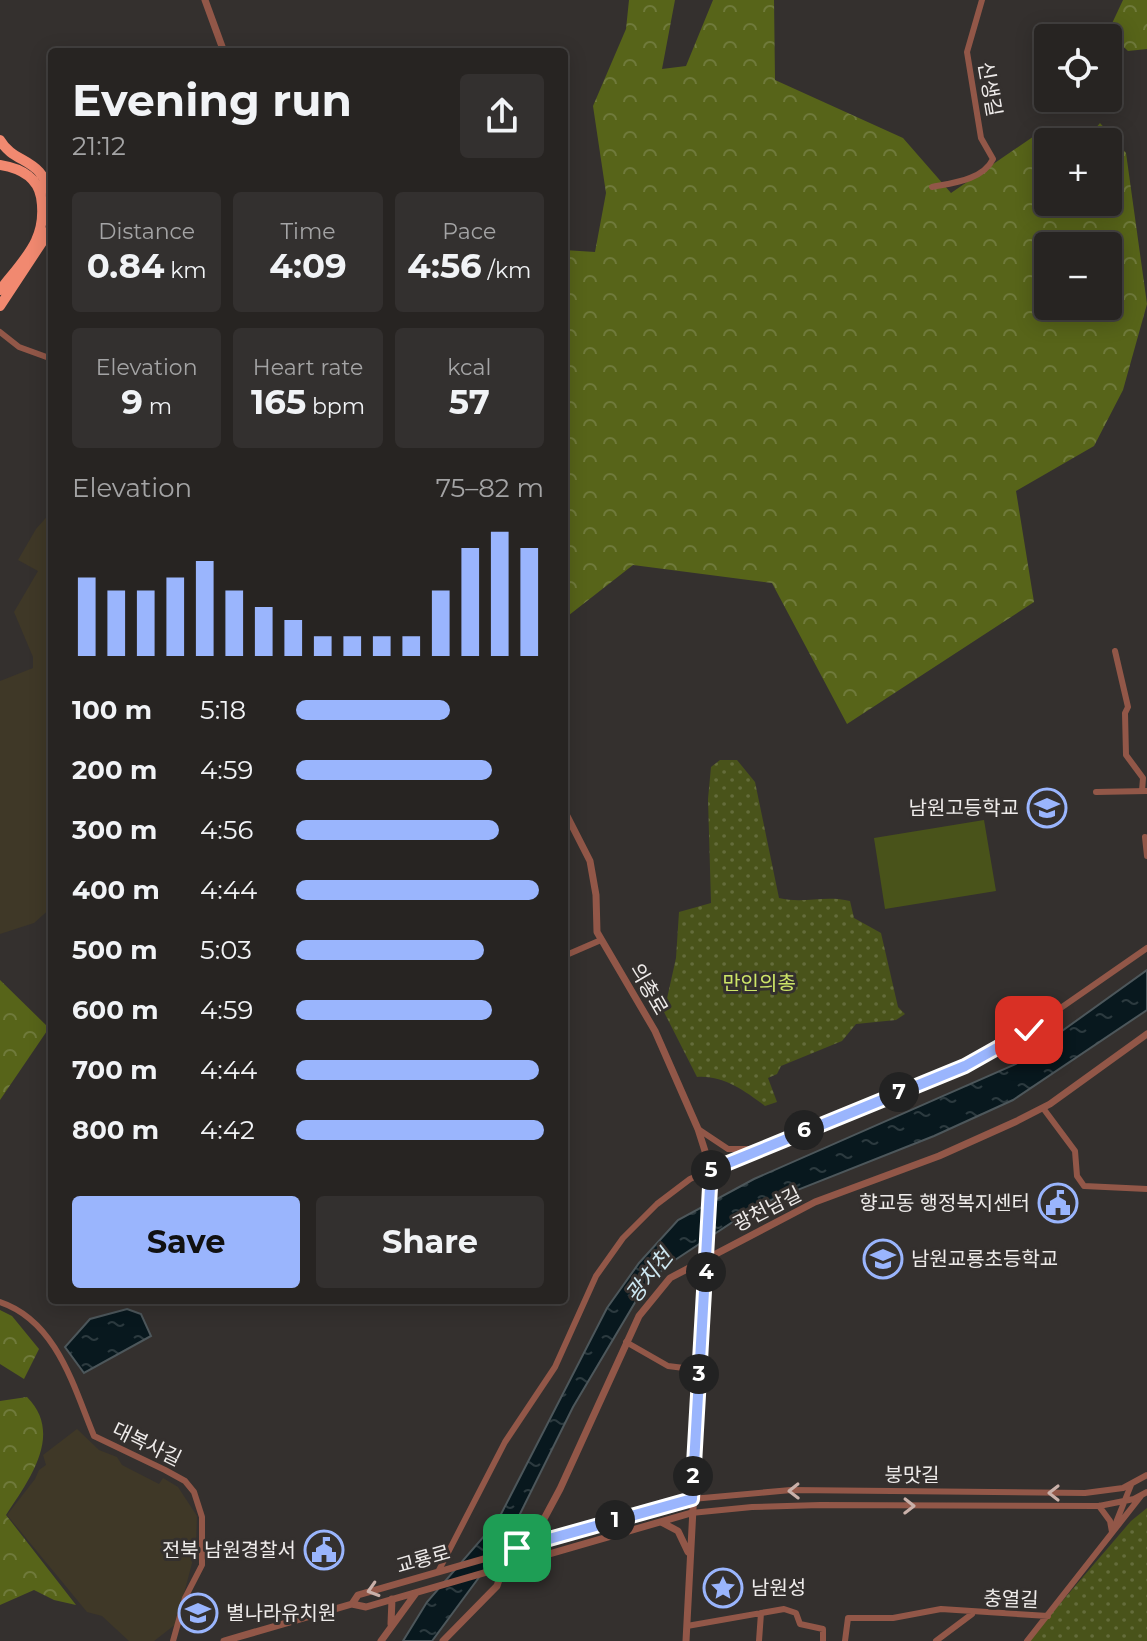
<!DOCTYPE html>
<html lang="en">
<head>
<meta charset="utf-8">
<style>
	:root { --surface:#272422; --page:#33302f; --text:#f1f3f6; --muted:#a4a4a5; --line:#434140; --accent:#9ab5fd }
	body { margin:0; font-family:Montserrat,"Noto Sans KR",sans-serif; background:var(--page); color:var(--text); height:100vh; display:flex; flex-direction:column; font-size:30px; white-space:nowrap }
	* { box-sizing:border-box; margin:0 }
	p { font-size:26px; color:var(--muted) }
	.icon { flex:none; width:44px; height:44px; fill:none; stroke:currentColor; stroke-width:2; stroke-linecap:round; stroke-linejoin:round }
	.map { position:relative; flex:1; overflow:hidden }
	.sheet { position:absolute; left:48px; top:48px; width:520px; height:1256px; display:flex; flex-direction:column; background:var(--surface); border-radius:8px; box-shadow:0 4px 20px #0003,0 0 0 2px var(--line) }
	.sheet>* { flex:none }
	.tools { position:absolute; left:1034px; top:24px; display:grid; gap:16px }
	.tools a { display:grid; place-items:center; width:88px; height:88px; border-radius:8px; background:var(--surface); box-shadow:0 4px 20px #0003,0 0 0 2px var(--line); font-size:40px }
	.pin { position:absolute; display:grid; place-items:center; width:68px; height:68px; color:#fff; margin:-34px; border-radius:16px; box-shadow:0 4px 12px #0006 }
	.km { position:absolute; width:40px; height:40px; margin:-20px; border-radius:50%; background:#222; color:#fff; font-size:22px; line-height:40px; text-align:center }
	.round { display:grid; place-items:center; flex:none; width:84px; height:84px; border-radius:8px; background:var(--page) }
	.head { display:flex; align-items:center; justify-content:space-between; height:136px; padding:0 24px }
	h1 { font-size:44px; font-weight:700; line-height:60px }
	.stats { display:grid; grid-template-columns:repeat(3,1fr); gap:12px; height:136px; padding:8px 24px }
	.stats div { display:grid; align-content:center; border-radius:8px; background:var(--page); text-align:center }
	.stats b { font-size:34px; font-weight:700 }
	.stats small { font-size:22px; font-weight:400 }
	.stats p { font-size:22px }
	.chart { height:224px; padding:16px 24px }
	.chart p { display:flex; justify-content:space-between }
	.chart svg { width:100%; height:144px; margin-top:8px; stroke:var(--accent); stroke-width:6 }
	.primary-button { display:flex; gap:16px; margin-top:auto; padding:16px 24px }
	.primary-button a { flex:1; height:92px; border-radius:8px; background:var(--accent); color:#111; font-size:32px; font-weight:700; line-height:92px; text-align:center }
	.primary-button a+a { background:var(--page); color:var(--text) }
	ul { padding:0 24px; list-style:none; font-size:26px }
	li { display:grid; grid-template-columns:128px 96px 1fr; align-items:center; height:60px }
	li i { height:20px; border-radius:10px; background:var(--accent) }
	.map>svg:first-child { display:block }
	.education { fill:#3f3827 }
	.forest { fill:url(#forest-crowns); fill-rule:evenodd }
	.park { fill:url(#park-dots) }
	.pitch { fill:#49531a }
	.water { fill:url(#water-ripples); stroke:#4d575b; stroke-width:2 }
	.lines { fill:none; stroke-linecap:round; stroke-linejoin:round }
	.minor { stroke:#925748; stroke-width:6 }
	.tertiary { stroke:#925748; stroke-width:7 }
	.trunk { stroke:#f18970; stroke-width:10 }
	.oneway { stroke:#c9b0a9 }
	.route-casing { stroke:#fff; stroke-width:16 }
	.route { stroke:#9ab5fd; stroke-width:10 }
	.labels { text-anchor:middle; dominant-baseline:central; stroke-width:6; stroke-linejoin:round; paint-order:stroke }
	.street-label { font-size:20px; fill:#eeebea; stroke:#34302e }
	.poi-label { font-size:20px; fill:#eeebea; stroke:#34302e; text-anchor:end }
	.park-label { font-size:20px; fill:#cee668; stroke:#34302e }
	.water-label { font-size:22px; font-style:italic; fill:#cee8f2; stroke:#34302e }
</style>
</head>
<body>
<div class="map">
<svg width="1147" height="1641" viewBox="0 0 1147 1641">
	<defs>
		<pattern id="forest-crowns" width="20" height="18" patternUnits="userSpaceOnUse" patternTransform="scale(2)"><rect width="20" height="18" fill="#576419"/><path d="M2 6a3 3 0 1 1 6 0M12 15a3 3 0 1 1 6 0" fill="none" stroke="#6f7a3b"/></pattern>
		<pattern id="park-dots" width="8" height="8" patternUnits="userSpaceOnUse" patternTransform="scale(2)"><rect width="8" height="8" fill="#49531a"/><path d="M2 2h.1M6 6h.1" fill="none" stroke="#646c3b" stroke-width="1.8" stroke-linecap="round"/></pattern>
		<pattern id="water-ripples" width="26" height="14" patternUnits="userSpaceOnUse" patternTransform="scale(2)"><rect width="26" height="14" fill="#08181e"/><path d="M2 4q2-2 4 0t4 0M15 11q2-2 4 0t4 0" fill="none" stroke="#2c3a3f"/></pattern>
	</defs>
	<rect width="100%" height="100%" fill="#34302e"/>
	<!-- education -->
	<path class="education" d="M52,511V907L34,923L0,934V681L33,668V657L14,612L38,571L18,560L36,529Z
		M77,1429L99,1450L117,1457L122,1465L159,1484L163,1478L178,1487L197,1516L196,1548L176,1624L154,1641H129L102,1616L87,1612L7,1515L35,1479L39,1470L46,1465L43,1455Z"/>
	<!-- forest -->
	<path class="forest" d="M629,0H675L662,69L686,66L713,0H774L775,80L903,138L951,193L1040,132L1051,142H1048V202H1108V142H1084L1100,123L1126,153L1147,304L1123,390L1094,446L1016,491L1034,602L847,724L772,583L633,565L564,619V250L595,252L606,193L593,106L626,29ZM1048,246H1108V306H1048Z
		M1123,0H1147V49L1128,51L1108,32Z
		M0,980L49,1028L0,1100Z
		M0,1310L12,1316L39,1349L24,1379L0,1364Z
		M27,1397C64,1434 29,1480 6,1515L76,1605L54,1600L34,1590L0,1605V1401Z"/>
	<!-- park -->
	<path class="park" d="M720,760H737L755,782L779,898C803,904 825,895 850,901L854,918L881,933L898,1007L905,1014L896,1020L856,1024L842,1041L781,1066L777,1074L768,1078L777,1102L765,1106C745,1091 723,1075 697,1077L664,1012L676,958L679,912L711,903L708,799L711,767Z
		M1147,1508V1641H1028L1131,1521Z"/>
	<!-- pitch -->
	<path class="pitch" d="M984,820L996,891L885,909L874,838Z"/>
	<!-- water -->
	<path class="water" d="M1147,970V1010L1013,1100L934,1136L757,1206L672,1262L646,1284L573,1407L508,1538L432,1641H403L427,1602L498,1520L607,1308L639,1263L678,1220L754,1179L1016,1064Z
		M127,1309L141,1314L151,1336L84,1373L65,1347L90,1319Z"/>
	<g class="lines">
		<!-- minor -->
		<path class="minor" d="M932,187C952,183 983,180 993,159L981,138L967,52L982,0
			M0,332L19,347L52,359
			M1115,651L1128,707L1125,713L1126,755L1143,778L1142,791
			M1096,792L1147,791
			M1145,837L1147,856
			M564,956L601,940
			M1043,1108L1075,1151L1077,1176L1084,1186L1147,1189
			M698,1129L728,1149H755
			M0,1302C57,1321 74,1388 94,1436L165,1470L185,1481L194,1492L202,1517V1565L185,1598L173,1641
			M626,1342L668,1366L700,1370
			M692,1499L791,1490L1085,1493L1123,1488L1147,1475
			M1099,1506L1110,1521L1112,1532
			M691,1513L752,1507L820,1505L1099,1506L1134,1499L1147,1492
			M1115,1525L1131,1485
			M439,1570L505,1442L555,1367L596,1276L623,1238L657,1204L690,1179L758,1149L972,1062L1029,1030L1147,948
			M687,1626L784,1609L796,1613L800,1624L823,1629V1641
			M759,1641L761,1613
			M845,1641L848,1618H893L941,1609L1048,1616
			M936,1641L972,1614
			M1027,1641L1141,1496"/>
		<!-- tertiary -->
		<path class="tertiary" d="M205,0L224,52
			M564,810L590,861L596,895L597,932L655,1031L698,1129L711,1170L686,1641
			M661,1522L678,1531L688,1552
			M530,1545L560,1489L639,1316L670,1278L815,1202L939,1156L1017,1121L1050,1104L1147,1034
			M352,1604L358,1595L692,1499
			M391,1624L392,1599
			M224,1641L352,1604L366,1607L691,1513
			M381,1641L416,1593
			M443,1641L497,1586L503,1568"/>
		<!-- trunk -->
		<path class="trunk" d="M0,140C15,166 42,155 52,199
			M0,165C19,168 37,176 41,197C48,239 25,258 0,290
			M0,306L52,227"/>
	</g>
	<!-- one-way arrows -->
	<defs><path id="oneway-chevron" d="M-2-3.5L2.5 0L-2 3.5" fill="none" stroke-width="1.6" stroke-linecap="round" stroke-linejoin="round" transform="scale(2)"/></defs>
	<g class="oneway">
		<use href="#oneway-chevron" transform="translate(794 1491) rotate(179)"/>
		<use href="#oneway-chevron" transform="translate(1054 1493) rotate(-180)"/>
		<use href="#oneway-chevron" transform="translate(909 1506) rotate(1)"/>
		<use href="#oneway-chevron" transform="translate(373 1590) rotate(163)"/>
	</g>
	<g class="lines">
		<defs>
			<path id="route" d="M517,1548L692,1499L711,1170L965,1066L1029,1030"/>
		</defs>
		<!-- route casing -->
		<use href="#route" class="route-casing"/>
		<!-- route -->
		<use href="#route" class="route"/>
	</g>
	<!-- icons -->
	<defs>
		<symbol id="school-ring" viewBox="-11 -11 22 22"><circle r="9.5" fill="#34302e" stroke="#9ab5fd" stroke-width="1.5"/><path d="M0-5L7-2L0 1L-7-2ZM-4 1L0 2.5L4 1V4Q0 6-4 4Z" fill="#9ab5fd"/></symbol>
		<symbol id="civic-ring" viewBox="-11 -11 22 22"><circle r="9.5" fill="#34302e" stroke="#9ab5fd" stroke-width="1.5"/><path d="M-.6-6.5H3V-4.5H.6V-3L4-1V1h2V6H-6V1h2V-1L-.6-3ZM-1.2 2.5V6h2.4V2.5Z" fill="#9ab5fd"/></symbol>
		<symbol id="sight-ring" viewBox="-11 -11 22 22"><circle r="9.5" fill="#34302e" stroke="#9ab5fd" stroke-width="1.5"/><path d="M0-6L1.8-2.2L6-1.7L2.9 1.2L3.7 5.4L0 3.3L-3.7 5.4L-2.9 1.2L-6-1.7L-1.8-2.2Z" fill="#9ab5fd"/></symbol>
	</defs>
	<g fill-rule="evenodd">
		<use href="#school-ring" x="1025" y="786" width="44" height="44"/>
		<use href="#civic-ring" x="1036" y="1181" width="44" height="44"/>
		<use href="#school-ring" x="861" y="1237" width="44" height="44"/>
		<use href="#civic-ring" x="302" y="1528" width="44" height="44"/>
		<use href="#sight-ring" x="701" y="1566" width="44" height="44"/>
		<use href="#school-ring" x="176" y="1591" width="44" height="44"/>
	</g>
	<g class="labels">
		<!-- street labels -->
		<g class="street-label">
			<text transform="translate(990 89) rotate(80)">신생길</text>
			<text transform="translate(649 989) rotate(60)">의총로</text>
			<text transform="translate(767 1209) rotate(-27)">광천남길</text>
			<text transform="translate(147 1444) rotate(26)">대복사길</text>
			<text x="912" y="1475">붕맛길</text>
			<text transform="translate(423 1559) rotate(-16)">교룡로</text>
			<text transform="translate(1011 1599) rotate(2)">충열길</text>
		</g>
		<!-- poi labels -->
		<g class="poi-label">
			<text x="1019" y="808">남원고등학교</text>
			<text x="1030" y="1203">향교동 행정복지센터</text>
			<text x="911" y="1259" text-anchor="start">남원교룡초등학교</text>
			<text x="296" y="1550">전북 남원경찰서</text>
			<text x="751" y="1588" text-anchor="start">남원성</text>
			<text x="226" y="1613" text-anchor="start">별나라유치원</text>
		</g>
		<!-- park labels -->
		<g class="park-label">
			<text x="759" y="983">만인의총</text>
		</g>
		<!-- water labels -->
		<g class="water-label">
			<text transform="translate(649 1276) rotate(-52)">광치천</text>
		</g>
	</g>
</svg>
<div class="tools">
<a><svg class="icon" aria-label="locate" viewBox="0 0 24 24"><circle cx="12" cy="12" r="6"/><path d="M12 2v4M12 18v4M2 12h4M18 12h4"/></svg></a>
<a>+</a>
<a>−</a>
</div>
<div class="pin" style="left:517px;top:1548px;background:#1e9e55"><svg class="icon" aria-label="arrive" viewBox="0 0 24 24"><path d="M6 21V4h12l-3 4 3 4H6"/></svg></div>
<div class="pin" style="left:1029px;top:1030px;background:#d93025"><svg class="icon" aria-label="check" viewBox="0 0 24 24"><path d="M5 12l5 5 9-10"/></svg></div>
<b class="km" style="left:615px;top:1520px">1</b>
<b class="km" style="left:693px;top:1476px">2</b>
<b class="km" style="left:699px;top:1374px">3</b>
<b class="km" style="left:706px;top:1272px">4</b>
<b class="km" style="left:711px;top:1170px">5</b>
<b class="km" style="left:804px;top:1130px">6</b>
<b class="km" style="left:899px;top:1092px">7</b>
<section class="sheet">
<div class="head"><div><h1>Evening run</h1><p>21:12</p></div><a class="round"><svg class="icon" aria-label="share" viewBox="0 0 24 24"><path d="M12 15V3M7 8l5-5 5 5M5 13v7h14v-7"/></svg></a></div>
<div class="stats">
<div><p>Distance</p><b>0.84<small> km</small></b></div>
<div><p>Time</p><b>4:09</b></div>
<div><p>Pace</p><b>4:56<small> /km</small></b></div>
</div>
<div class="stats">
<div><p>Elevation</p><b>9<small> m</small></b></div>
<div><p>Heart rate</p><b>165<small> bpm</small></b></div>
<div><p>kcal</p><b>57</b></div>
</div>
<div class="chart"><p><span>Elevation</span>75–82 m</p>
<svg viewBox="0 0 160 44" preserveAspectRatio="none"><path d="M5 44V20M15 44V24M25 44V24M35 44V20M45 44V15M55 44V24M65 44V29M75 44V33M85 44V38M95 44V38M105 44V38M115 44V38M125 44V24M135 44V11M145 44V6M155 44V11"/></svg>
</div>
<ul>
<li><b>100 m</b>5:18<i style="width:62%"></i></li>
<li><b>200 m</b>4:59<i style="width:79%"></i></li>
<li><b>300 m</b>4:56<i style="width:82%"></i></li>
<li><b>400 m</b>4:44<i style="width:98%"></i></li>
<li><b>500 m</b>5:03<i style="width:76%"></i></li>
<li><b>600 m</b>4:59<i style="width:79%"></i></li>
<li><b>700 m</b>4:44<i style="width:98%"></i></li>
<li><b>800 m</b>4:42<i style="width:100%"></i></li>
</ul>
<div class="primary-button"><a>Save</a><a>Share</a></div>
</section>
</div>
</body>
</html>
